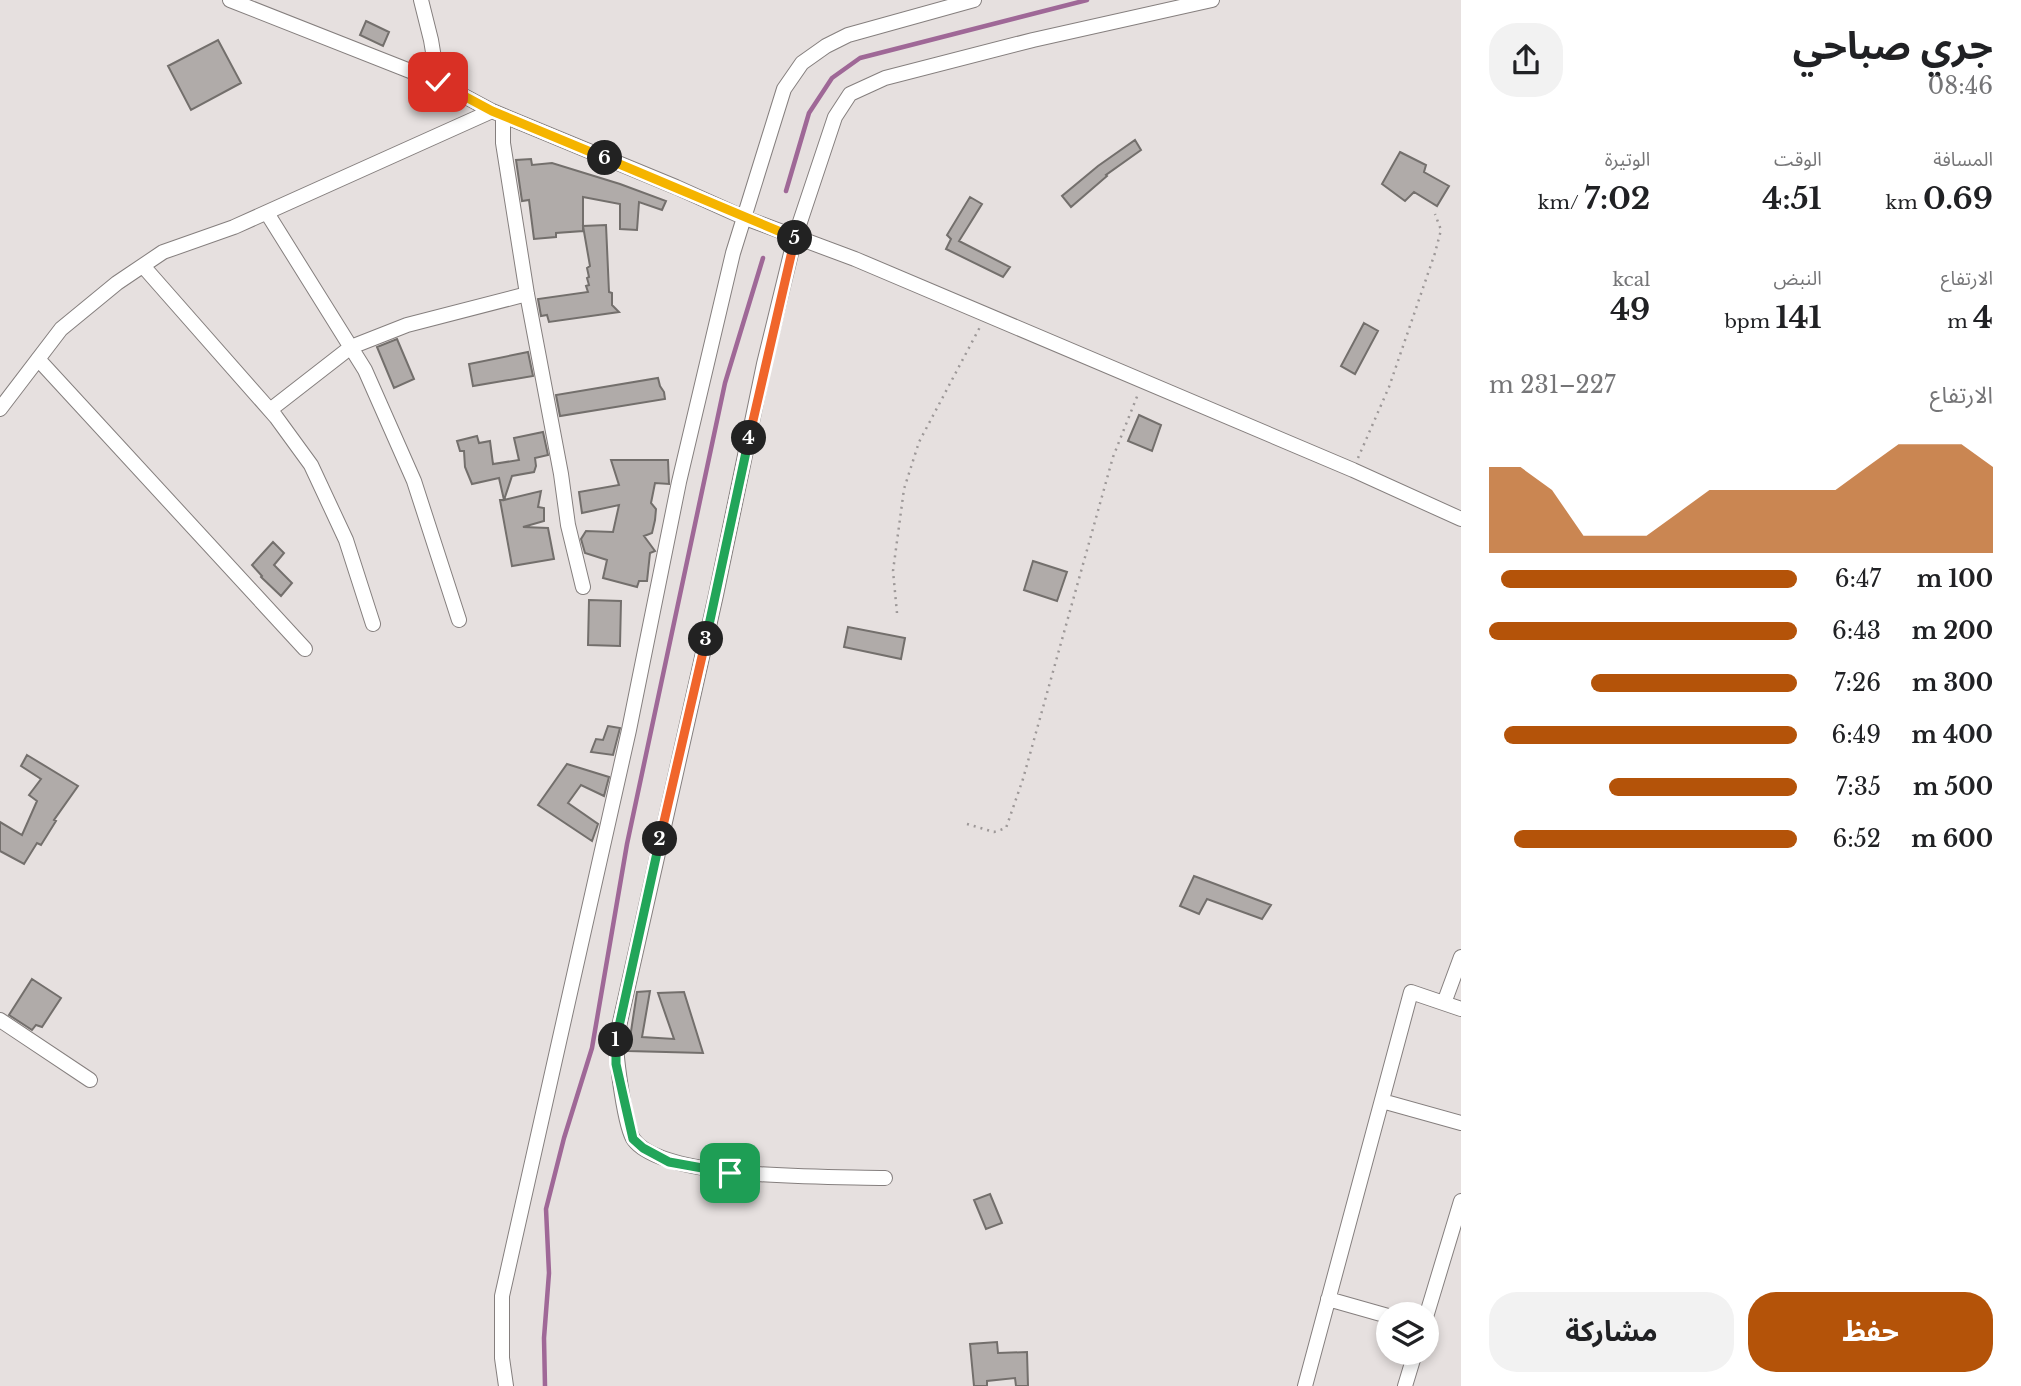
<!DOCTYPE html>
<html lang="ar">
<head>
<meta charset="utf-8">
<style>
	:root { --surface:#fff; --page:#f2f2f2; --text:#202124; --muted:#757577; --accent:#b45309 }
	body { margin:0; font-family:"Libre Baskerville","Noto Sans Arabic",serif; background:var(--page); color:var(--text); direction:rtl; height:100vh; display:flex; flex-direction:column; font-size:26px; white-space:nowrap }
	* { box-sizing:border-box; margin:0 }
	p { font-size:23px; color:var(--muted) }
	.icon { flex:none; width:38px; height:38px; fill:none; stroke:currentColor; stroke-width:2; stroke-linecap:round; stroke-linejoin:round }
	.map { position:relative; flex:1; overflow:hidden; direction:ltr }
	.sheet { display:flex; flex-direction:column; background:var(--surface); width:560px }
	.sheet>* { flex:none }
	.controls { position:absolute; left:1376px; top:1302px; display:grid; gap:14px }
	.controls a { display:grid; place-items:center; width:63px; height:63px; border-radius:50%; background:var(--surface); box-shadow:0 4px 10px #0003; font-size:35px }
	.pin { position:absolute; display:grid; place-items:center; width:60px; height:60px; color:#fff; margin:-30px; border-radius:14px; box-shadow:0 4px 10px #0006 }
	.km { position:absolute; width:35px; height:35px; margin:-18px; border-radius:50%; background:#222; color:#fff; font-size:19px; line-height:35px; text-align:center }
	.round { display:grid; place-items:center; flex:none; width:74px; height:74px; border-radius:28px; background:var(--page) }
	.head { display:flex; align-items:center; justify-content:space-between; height:119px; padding:0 28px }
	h1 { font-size:38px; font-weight:700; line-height:52px }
	.metrics { display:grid; grid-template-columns:repeat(3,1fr); gap:10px; height:119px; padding:7px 28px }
	.metrics div { display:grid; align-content:center }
	.metrics b { font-size:30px; font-weight:700 }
	.metrics small { font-size:19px; font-weight:400 }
	.metrics p { font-size:19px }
	.chart { height:196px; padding:14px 28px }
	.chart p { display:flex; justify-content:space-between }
	.chart svg { width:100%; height:126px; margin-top:7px; fill:var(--accent); opacity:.7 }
	.button { display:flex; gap:14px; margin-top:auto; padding:14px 28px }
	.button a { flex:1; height:80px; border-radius:28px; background:var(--accent); color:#fff; font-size:28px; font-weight:700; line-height:80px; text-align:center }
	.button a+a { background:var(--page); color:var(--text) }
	ul { padding:0 28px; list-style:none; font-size:23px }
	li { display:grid; grid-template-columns:112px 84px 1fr; align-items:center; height:52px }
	li i { height:18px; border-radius:9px; background:var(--accent) }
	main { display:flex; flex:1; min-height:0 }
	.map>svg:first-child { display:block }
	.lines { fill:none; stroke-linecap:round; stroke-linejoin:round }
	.stream { stroke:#9f6897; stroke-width:4.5 }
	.building { fill:#b0aba9; stroke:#736f6c; stroke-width:2 }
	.minor-casing { stroke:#857f7e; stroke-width:16 }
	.path { stroke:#9d9898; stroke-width:2.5; stroke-dasharray:2 5; stroke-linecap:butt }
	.minor { stroke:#fff; stroke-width:14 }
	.split-1-casing { stroke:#fff; stroke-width:14 }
	.split-2-casing { stroke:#fff; stroke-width:14 }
	.split-3-casing { stroke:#fff; stroke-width:14 }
	.split-4-casing { stroke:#fff; stroke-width:14 }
	.split-5-casing { stroke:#fff; stroke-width:14 }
	.split-6-casing { stroke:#fff; stroke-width:14 }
	.split-7-casing { stroke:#fff; stroke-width:14 }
	.split-1 { stroke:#22a559; stroke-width:9 }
	.split-2 { stroke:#22a559; stroke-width:9 }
	.split-3 { stroke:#f0652b; stroke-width:9 }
	.split-4 { stroke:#22a559; stroke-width:9 }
	.split-5 { stroke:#f0652b; stroke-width:9 }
	.split-6 { stroke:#f5b400; stroke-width:9 }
	.split-7 { stroke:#f5b400; stroke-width:9 }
</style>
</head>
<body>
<main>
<section class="sheet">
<div class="head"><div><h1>جري صباحي</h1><p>08:46</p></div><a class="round"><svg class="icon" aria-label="share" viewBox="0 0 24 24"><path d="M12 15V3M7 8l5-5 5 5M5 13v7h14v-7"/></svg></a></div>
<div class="metrics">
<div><p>المسافة</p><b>0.69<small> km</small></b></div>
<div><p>الوقت</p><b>4:51</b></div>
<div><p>الوتيرة</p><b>7:02<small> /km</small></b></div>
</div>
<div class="metrics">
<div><p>الارتفاع</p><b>4<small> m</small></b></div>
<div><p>النبض</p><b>141<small> bpm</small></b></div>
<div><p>kcal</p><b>49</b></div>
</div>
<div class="chart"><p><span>الارتفاع</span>227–231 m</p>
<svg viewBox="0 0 160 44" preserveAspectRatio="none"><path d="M0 44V14L10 14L20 22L30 38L40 38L50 38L60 30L70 22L80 22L90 22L100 22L110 22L120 14L130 6L140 6L150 6L160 14V44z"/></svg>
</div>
<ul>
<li><b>100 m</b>6:47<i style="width:96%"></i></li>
<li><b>200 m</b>6:43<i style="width:100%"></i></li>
<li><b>300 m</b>7:26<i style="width:67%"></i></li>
<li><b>400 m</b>6:49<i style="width:95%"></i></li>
<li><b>500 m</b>7:35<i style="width:61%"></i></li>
<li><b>600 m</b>6:52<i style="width:92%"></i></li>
</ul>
<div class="button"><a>حفظ</a><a>مشاركة</a></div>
</section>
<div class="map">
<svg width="1461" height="1386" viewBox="0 0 1461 1386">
	<rect width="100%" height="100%" fill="#e6e0df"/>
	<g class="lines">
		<!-- stream -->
		<path class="stream" d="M786,191L809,113L832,78L860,58L1087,0
			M545,1386L544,1338L549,1273L546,1209L564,1138L592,1048L627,844L725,383L763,258"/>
	</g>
	<!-- building -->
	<path class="building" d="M366,21L389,32L383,46L360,35Z
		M218,40L241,83L191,110L168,66Z
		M1135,140L1141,150L1106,175L1107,176L1071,207L1062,196L1098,166Z
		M1400,152L1426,165L1424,172L1449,186L1437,206L1414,192L1405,201L1382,184Z
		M531,159L532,165L552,163L620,184L666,201L662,210L639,202L637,230L620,229V204L583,197V231L556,233V237L534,239L529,200L522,201L516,160Z
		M970,197L982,204L959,241L1010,267L1003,277L946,249L951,239L947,235Z
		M606,225L609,292L612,293V305L619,312L549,322L547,315L541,316L538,299L588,292L586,286L589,285L587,278L589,277L587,268L590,266L583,226Z
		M1364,323L1378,331L1355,374L1341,366Z
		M397,339L414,379L394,388L377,347Z
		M528,352L533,376L473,386L469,364Z
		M658,378L660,386L664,392L665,399L560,416L556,395Z
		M1139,415L1161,425L1152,451L1128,441Z
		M543,432L548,455L535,458L536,466L534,472L512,476L504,500L541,491L538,507L544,508V521L523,527L548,528L554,559L512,566L500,500H504L499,478L472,484L465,467L464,451H460L457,441L477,436L479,443L490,441L493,464L519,460L514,438Z
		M611,460H668L669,484L655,483L651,503L656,509L655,520L652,533L644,536L655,551L650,553L647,581H639L637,587L603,578L607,560L585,553L581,539L586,531L613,532L619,505L582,513L579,492L619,485Z
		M273,542L284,553L274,565L292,583L281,596L261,577L262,576L252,565Z
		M1033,561L1067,572L1057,601L1024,590Z
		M589,600L621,601L620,646L588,645Z
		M848,627L905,638L901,659L844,647Z
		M608,726L620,728L613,755L591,752L596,739L603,740Z
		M27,755L78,786L54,820L56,821L41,845L37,843L24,864L0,851V822L22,835L37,801L29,795L41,779L21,766Z
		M567,764L609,777L604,796L581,785L568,803L598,824L592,841L538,805Z
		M1194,876L1271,905L1262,919L1207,899L1199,914L1180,906Z
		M32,979L61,998L42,1027L36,1025L32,1030L9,1015Z
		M650,991L642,1037L674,1039L658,993L684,992L703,1053L628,1051L637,992Z
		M990,1194L1002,1223L986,1229L974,1200Z
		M997,1342L998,1353L1027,1352L1028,1386H1016L1015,1378L987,1381V1386H974L970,1344Z"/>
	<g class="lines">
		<defs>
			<path id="minor" d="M230,0L438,82L492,111L676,187L745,218L855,259L1353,470L1461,519
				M421,0L431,40L438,82
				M503,116V143L527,294L561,474L568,525L583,587
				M267,213L365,370L414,481L459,620
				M143,266L276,417L311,465L346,540L373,624
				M38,359L305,649
				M0,409L61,329L117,283L163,252L234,227L492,111
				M270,410L351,347L407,325L527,294
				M1444,1003L1461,957
				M0,1020L90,1080
				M1382,1101L1461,1123
				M885,1178C833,1176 665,1181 634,1140C625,1129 616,1057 616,1040L716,595L764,364L795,237L835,117L850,94L885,78L1033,40L1212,0
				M1328,1299L1388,1316
				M1426,1317L1461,1201
				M506,1386L502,1358V1296L629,730L679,482L733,253L784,89L802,63L826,46L848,35L974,0
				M1305,1386L1411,992L1461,1009
				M1405,1386L1415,1353"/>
		</defs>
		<!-- minor casing -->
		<use href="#minor" class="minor-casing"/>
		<!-- path -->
		<path class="path" d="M1358,458L1389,387L1435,253L1441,230L1435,214
			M897,613L893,571L904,489L919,442L980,327
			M967,824L994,832L1006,828L1023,779L1113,457L1138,394"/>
		<!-- minor -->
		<use href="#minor" class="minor"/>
	</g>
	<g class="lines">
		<defs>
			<path id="split-1" d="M616,1040V1064L633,1139L643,1148L669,1162L730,1173"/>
			<path id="split-2" d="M616,1040L660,839"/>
			<path id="split-3" d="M660,839L706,639"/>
			<path id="split-4" d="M706,639L749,438"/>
			<path id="split-5" d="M749,438L795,238"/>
			<path id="split-6" d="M605,158L795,238"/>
			<path id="split-7" d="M438,82L492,111L605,158"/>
		</defs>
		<!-- split-1 casing -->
		<use href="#split-1" class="split-1-casing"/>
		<!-- split-2 casing -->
		<use href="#split-2" class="split-2-casing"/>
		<!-- split-3 casing -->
		<use href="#split-3" class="split-3-casing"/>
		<!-- split-4 casing -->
		<use href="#split-4" class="split-4-casing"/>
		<!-- split-5 casing -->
		<use href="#split-5" class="split-5-casing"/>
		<!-- split-6 casing -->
		<use href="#split-6" class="split-6-casing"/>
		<!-- split-7 casing -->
		<use href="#split-7" class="split-7-casing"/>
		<!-- split-1 -->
		<use href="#split-1" class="split-1"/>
		<!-- split-2 -->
		<use href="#split-2" class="split-2"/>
		<!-- split-3 -->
		<use href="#split-3" class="split-3"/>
		<!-- split-4 -->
		<use href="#split-4" class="split-4"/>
		<!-- split-5 -->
		<use href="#split-5" class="split-5"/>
		<!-- split-6 -->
		<use href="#split-6" class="split-6"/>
		<!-- split-7 -->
		<use href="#split-7" class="split-7"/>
	</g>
</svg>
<div class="controls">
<a><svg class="icon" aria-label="layers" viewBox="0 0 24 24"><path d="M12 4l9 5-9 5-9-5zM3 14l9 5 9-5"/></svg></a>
</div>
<div class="pin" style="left:730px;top:1173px;background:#1e9e55"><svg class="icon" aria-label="arrive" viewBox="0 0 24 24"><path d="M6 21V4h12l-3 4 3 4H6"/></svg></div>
<div class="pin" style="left:438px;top:82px;background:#d93025"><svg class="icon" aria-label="check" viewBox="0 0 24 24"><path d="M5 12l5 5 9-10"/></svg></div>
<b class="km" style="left:616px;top:1040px">1</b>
<b class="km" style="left:660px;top:839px">2</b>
<b class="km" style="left:706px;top:639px">3</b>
<b class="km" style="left:749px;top:438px">4</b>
<b class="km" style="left:795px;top:238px">5</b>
<b class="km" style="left:605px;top:158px">6</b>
</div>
</main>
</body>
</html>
